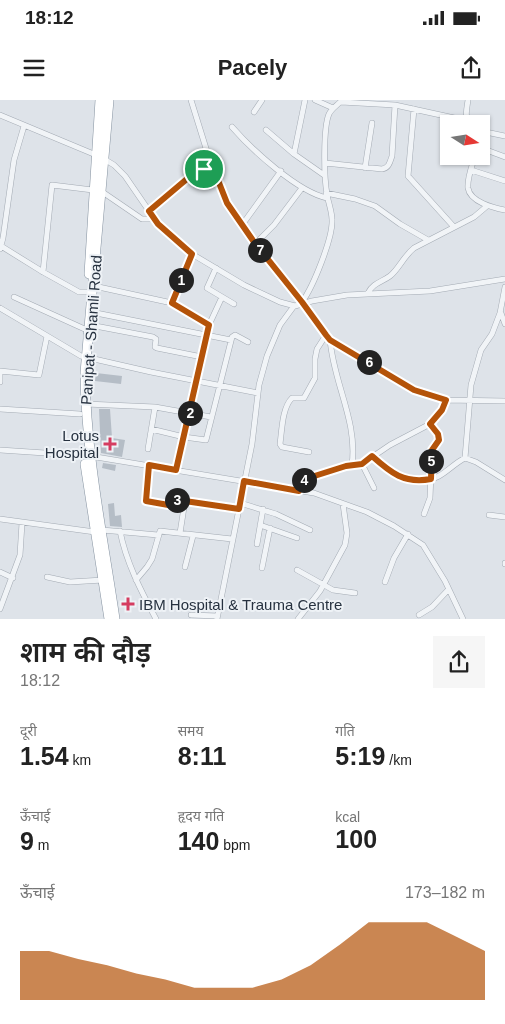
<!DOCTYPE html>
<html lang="hi">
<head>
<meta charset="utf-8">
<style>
	:root { --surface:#fff; --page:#f6f6f6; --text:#222; --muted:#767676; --accent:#b45309 }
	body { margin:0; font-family:Helvetica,"Noto Sans Devanagari",sans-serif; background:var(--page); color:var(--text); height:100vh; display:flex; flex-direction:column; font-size:19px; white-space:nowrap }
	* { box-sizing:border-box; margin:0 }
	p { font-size:16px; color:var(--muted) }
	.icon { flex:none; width:28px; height:28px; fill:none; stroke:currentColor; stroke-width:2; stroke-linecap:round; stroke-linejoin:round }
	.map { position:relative; height:519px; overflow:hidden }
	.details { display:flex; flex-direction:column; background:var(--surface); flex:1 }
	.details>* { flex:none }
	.needle { width:32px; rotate:102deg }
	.buttons { position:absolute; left:440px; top:15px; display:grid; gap:10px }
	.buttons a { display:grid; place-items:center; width:50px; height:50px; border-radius:0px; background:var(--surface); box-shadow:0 1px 4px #0004; font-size:25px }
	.pin { position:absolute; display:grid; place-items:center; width:42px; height:42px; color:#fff; margin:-21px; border:2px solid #fff; border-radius:50%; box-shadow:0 1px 5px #0007 }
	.km { position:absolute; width:25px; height:25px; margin:-12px; border-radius:50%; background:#222; color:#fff; font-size:14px; line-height:25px; text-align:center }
	.round { display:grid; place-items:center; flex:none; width:52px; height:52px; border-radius:0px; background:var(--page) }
	.summary { display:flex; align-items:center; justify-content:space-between; height:85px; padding:0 20px }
	h1 { font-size:28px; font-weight:600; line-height:38px }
	.metrics { display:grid; grid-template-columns:repeat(3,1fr); gap:8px; height:85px; padding:5px 20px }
	.metrics div { display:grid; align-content:center }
	.metrics b { font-size:25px; font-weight:600 }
	.metrics small { font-size:14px; font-weight:400 }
	.metrics p { font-size:14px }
	.chart { height:140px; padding:10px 20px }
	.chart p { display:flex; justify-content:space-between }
	.chart svg { width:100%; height:90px; margin-top:5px; fill:var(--accent); opacity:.7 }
	.status { display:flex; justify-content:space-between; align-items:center; height:35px; padding:0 25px; background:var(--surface); direction:ltr }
	.status svg { height:14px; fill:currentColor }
	header { display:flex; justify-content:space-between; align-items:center; height:65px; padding:0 20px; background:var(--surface); font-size:22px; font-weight:600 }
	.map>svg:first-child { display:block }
	.building { fill:#b5bdc6 }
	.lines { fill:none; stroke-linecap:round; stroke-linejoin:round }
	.street-casing { stroke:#a3aab3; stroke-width:6 }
	.highway-casing { stroke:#8592a0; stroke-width:10 }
	.street { stroke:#f1f4f7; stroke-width:5 }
	.highway { stroke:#fff; stroke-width:9 }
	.route-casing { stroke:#fff; stroke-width:10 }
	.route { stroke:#b45309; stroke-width:6 }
	.poi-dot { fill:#d53c60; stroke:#eef2f6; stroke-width:2 }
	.labels { text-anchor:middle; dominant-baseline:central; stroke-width:4; stroke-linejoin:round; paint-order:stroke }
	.street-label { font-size:15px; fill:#273240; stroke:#eef2f6 }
	.poi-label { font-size:15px; fill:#273240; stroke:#eef2f6; text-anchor:end }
</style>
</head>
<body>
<div class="status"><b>18:12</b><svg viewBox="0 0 49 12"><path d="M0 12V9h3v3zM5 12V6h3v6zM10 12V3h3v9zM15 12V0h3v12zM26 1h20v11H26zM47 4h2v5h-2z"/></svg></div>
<header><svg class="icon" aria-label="menu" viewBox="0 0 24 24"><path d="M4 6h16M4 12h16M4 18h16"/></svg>Pacely<svg class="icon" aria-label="share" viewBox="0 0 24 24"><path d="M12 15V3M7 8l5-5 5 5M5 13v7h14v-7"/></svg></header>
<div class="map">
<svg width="505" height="519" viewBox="0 0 505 519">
	<rect width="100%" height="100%" fill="#dee3e9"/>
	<!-- building -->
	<path class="building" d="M96,273L122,276L121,284L95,281Z
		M99,309H110L112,338L125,340L122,357L101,353Z
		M103,363L116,365L115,371L102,368Z
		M114,403L115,416L121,415L122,427L110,426L108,404Z"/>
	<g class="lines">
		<defs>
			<path id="street" d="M191,0L209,58L227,103L254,142L330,239L414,290L446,300L505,301
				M315,0L333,8
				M468,0C467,8 464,17 470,24
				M341,2L395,5L468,21
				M414,9L408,76L454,127
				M254,12L262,0
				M0,15L96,55
				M232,27C252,50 298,92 327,98
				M266,30L294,54L324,75
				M481,31L505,36
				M481,48L505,57
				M294,54L305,0
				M475,56C472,66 467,78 468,88C470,102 494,108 505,110
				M104,59L114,65L125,76L158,124L192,154L244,185L280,202L295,206L312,201L347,195L430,191L505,179
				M325,63L382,69C389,68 390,62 392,56L395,5
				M365,68L372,23
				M471,70L505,81
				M326,93L355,99L375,106L400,124L428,140
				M149,111L188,78L212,65
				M242,125L281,71
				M255,144L274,125L302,88
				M1,146L43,172L79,192H93
				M0,149L3,138L14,60L24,26
				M216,168L207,188L234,204
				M43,172L52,85L101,91L142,119H154
				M94,186L172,203L209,225
				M368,193C373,183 382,182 390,176C399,169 403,157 414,148L474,117L487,106
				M14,197L89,231
				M302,202C313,187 333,138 332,120C332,111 328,102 327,94C324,78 323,28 329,14C332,8 338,5 342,0
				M172,203L192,154
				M0,208L81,256L151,272L258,293
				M91,212L231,240
				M501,213L505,224
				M90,225L153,237L156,239L155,247L157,248L202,257
				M330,239C333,282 358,321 352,365
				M0,271L39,275L47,236
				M0,282V271
				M86,304L155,307L211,317
				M0,309L80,314
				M151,329L184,337L206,340L232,237L235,235L248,242
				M148,349L155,307
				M0,350L90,356L314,393L367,412L394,426L423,445L445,481L463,519
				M309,352L282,347L280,344C282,330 282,308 292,298H304L315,278V259L317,249L326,235
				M372,356C391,373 413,390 439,376C448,371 455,363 465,358L476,362L505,380
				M465,358L471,285L481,250L492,234L500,213L505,187
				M362,364L374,388
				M149,365L146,401L174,406L176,401L177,400L239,409
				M176,370L209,225L222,197
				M299,391L305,379L345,365L362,364L390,345L430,324L437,318L446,300
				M240,403L276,414L310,430
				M424,414L430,398L432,350L439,340L438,334L430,324
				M489,415L505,417
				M0,419L95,432L102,430L158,435
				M260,425L297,438
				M120,431C126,462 141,491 156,519
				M180,433L185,401
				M257,444L263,409
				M505,464V463
				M185,467L193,436
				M262,468L270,428
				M297,470L333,490L355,493
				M0,472L13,478
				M47,477L70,482L103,480
				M136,480L147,467L152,459L160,431L232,439
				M385,482L394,458L408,434
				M0,509L20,455L22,423
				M191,515L217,516
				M419,515L432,507L448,490
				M217,519L252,344L259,285L267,256L280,225L294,206
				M298,519L320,491L345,445L347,433L343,404"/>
			<path id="highway" d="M109,0L85,273C86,356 103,437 115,519
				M89,174L100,0
				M85,364L109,519"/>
		</defs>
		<!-- street casing -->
		<use href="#street" class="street-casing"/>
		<!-- highway casing -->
		<use href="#highway" class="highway-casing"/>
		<!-- street -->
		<use href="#street" class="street"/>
		<!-- highway -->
		<use href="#highway" class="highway"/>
	</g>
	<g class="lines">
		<defs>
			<path id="route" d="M212,65L227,103L254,142L302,202L326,235L330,240L414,290L446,300L442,310L430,324L438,334L439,340L432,350L431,379C404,384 391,373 372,356L362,364L346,366L305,379L299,391L244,381L239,409L178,400L176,401L174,406L146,401L149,365L176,370L209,225L172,203L192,154L158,124L149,111L188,78Z"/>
		</defs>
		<!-- route casing -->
		<use href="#route" class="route-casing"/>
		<!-- route -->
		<use href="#route" class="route"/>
	</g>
	<!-- markers -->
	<g class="poi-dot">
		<path d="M107.5 336.5h5v5h5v5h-5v5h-5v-5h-5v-5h5z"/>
		<path d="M125.5 496.5h5v5h5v5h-5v5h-5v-5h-5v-5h5z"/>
	</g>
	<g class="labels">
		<!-- street labels -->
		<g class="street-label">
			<text transform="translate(91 230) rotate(-86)">Panipat - Shamli Road</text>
		</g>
		<!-- poi labels -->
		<g class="poi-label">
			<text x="99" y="335">Lotus<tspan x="99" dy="17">Hospital</tspan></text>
			<text x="139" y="504" text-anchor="start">IBM Hospital &amp; Trauma Centre</text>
		</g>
	</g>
</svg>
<div class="buttons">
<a><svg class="needle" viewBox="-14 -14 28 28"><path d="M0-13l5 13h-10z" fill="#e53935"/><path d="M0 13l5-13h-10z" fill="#767676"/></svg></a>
</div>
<div class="pin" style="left:204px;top:69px;background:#1e9e55"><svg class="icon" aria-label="arrive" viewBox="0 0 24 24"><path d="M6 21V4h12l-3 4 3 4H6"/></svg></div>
<b class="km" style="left:181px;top:180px">1</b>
<b class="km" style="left:190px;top:313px">2</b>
<b class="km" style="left:177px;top:400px">3</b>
<b class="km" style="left:304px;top:380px">4</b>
<b class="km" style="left:431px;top:361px">5</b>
<b class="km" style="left:369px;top:262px">6</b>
<b class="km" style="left:260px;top:150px">7</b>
</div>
<section class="details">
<div class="summary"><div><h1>शाम की दौड़</h1><p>18:12</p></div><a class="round"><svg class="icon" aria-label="share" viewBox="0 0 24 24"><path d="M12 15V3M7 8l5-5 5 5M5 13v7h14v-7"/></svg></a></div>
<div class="metrics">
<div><p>दूरी</p><b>1.54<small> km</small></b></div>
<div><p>समय</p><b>8:11</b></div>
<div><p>गति</p><b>5:19<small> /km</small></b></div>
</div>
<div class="metrics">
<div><p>ऊँचाई</p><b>9<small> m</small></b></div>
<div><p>हृदय गति</p><b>140<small> bpm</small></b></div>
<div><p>kcal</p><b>100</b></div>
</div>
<div class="chart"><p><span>ऊँचाई</span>173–182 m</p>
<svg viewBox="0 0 160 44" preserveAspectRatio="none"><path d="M0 44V20L10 20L20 24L30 27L40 31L50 34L60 38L70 38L80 38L90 34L100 27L110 17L120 6L130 6L140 6L150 13L160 20V44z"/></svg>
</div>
</section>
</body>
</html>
